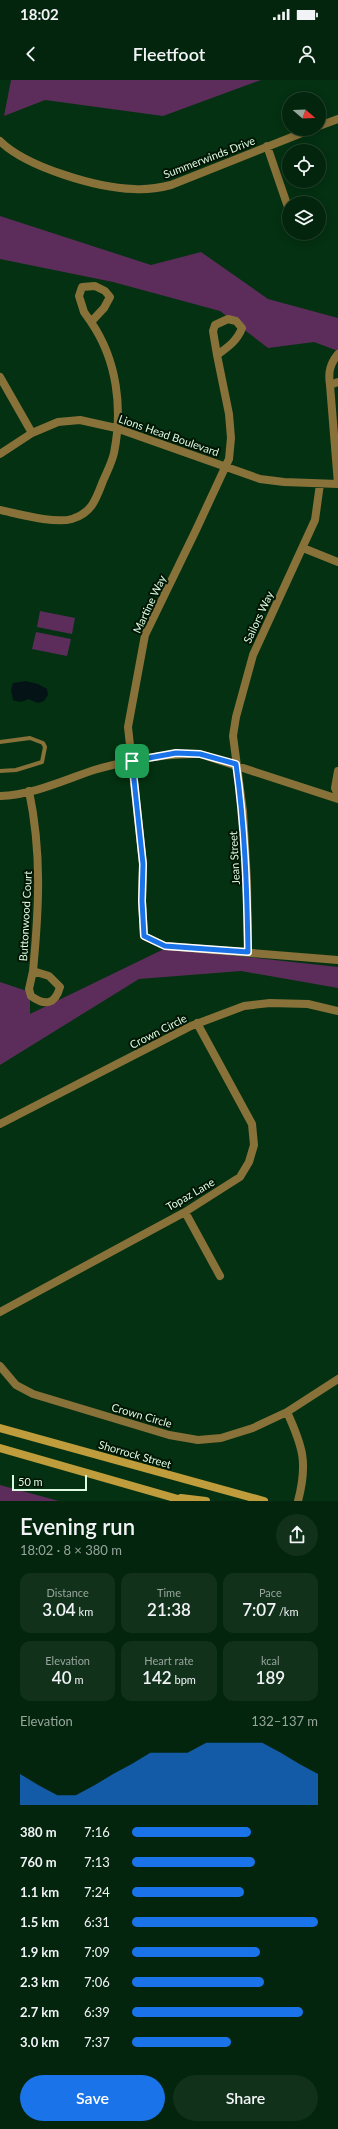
<!DOCTYPE html>
<html lang="en">
<head>
<meta charset="utf-8">
<style>
	:root { --surface:#03250d; --page:#11311b; --text:#f1f3f6; --muted:#97a59d; --line:#24422e; --accent:#1a73e8 }
	body { margin:0; font-family:Lato,sans-serif; background:var(--page); color:var(--text); height:100vh; display:flex; flex-direction:column; font-size:15px; white-space:nowrap }
	* { box-sizing:border-box; margin:0 }
	p { font-size:13px; color:var(--muted) }
	.icon { flex:none; width:22px; height:22px; fill:none; stroke:currentColor; stroke-width:2; stroke-linecap:round; stroke-linejoin:round }
	.map { position:relative; height:1421px; overflow:hidden }
	.drawer { display:flex; flex-direction:column; background:var(--surface); flex:1 }
	.drawer>* { flex:none }
	.needle { width:26px; rotate:109deg }
	.controls { position:absolute; left:282px; top:12px; display:grid; gap:8px }
	.controls a { display:grid; place-items:center; width:44px; height:44px; border-radius:50%; background:var(--surface); box-shadow:0 2px 10px #0003,0 0 0 1px var(--line); font-size:20px }
	.scale { position:absolute; left:12px; bottom:10px; width:75px; box-sizing:border-box; padding-left:4px; border:2px solid #defbe1; border-top:0; font-size:11px; line-height:14px; white-space:nowrap; color:#defbe1; -webkit-text-stroke:3px #011605; paint-order:stroke }
	.pin { position:absolute; display:grid; place-items:center; width:34px; height:34px; color:#fff; margin:-17px; border-radius:8px; box-shadow:0 2px 6px #0006 }
	.round { display:grid; place-items:center; flex:none; width:42px; height:42px; border-radius:21px; background:var(--page) }
	.overview { display:flex; align-items:center; justify-content:space-between; height:68px; padding:0 20px }
	h1 { font-size:22px; font-weight:600; line-height:30px }
	.metrics { display:grid; grid-template-columns:repeat(3,1fr); gap:6px; height:68px; padding:4px 20px }
	.metrics div { display:grid; align-content:center; border-radius:10px; background:var(--page); text-align:center }
	.metrics b { font-size:17px; font-weight:600 }
	.metrics small { font-size:11px; font-weight:400 }
	.metrics p { font-size:11px }
	.chart { height:112px; padding:8px 20px }
	.chart p { display:flex; justify-content:space-between }
	.chart svg { width:100%; height:72px; margin-top:4px; fill:var(--accent); opacity:.7 }
	.primary-button { display:flex; gap:8px; margin-top:auto; padding:8px 20px }
	.primary-button a { flex:1; height:46px; border-radius:24px; background:var(--accent); color:#fff; font-size:16px; font-weight:600; line-height:46px; text-align:center }
	.primary-button a+a { background:var(--page); color:var(--text) }
	ul { padding:0 20px; list-style:none; font-size:13px }
	li { display:grid; grid-template-columns:64px 48px 1fr; align-items:center; height:30px }
	li i { height:10px; border-radius:5px; background:var(--accent) }
	.status { display:flex; justify-content:space-between; align-items:center; height:28px; padding:0 20px; background:var(--surface); direction:ltr }
	.status svg { height:11px; fill:currentColor }
	header { display:flex; justify-content:space-between; align-items:center; height:52px; padding:0 20px; background:var(--surface); font-size:18px; font-weight:600 }
	.map>svg:first-child { display:block }
	.green { fill:#5c2d5a }
	.water { fill:#041416 }
	.lines { fill:none; stroke-linecap:round; stroke-linejoin:round }
	.lane { stroke:#88723a; stroke-width:4 }
	.street { stroke:#88723a; stroke-width:8 }
	.secondary { stroke:#bf9c3c; stroke-width:8 }
	.route-casing { stroke:#fff; stroke-width:8 }
	.route { stroke:#1a73e8; stroke-width:5 }
	.labels { text-anchor:middle; dominant-baseline:central; stroke-width:4; stroke-linejoin:round; paint-order:stroke }
	.street-label { font-size:11px; fill:#defbe1; stroke:#011605 }
</style>
</head>
<body>
<div class="status"><b>18:02</b><svg viewBox="0 0 49 12"><path d="M0 12V9h3v3zM5 12V6h3v6zM10 12V3h3v9zM15 12V0h3v12zM26 1h20v11H26zM47 4h2v5h-2z"/></svg></div>
<header><svg class="icon" aria-label="back" viewBox="0 0 24 24"><path d="M15 5l-7 7 7 7"/></svg>Fleetfoot<svg class="icon" aria-label="person" viewBox="0 0 24 24"><circle cx="12" cy="8" r="4"/><path d="M4 21q1-7 8-7t8 7"/></svg></header>
<div class="map">
<svg width="338" height="1421" viewBox="0 0 338 1421">
	<rect width="100%" height="100%" fill="#043111"/>
	<!-- green -->
	<path class="green" d="M11,0H261L163,36L45,20L4,36Z
		M0,136L151,185L201,172L268,219L338,238V271L314,262L268,268L220,231L113,202L0,179Z
		M40,531L75,538L72,554L37,547Z
		M36,552L71,559L67,576L32,569Z
		M166,868L338,887V908L241,891L139,899L0,985V902L30,912V934Z
		M0,1405L59,1421H0Z"/>
	<!-- water -->
	<path class="water" d="M26,601L38,604L47,609L48,615L44,621L38,623L28,619C22,623 19,622 13,620L11,610L13,603Z"/>
	<g class="lines">
		<!-- lane -->
		<path class="lane" d="M0,662L30,658L43,663L45,667L42,682L16,690L0,691"/>
		<!-- street -->
		<path class="street" d="M319,46L338,39
			M0,61C26,87 97,108 134,109C147,110 159,108 171,105L312,49
			M267,66L289,130
			M95,206L105,211L110,217L104,228L91,242L84,232L79,216L82,207Z
			M228,239L236,241L242,248C237,261 228,267 217,275L213,251L215,245Z
			M338,274C330,284 328,292 330,305L338,302
			M217,275L229,334L231,358L229,379L196,450L145,555L128,647L143,784L142,821L144,856L165,866L338,880
			M0,297L32,353
			M0,374L32,353L58,342L80,340L116,348L260,399L284,402L338,404L330,305
			M0,430C19,434 54,444 72,439C92,433 96,419 103,401C107,392 112,382 114,373C123,328 117,280 91,242
			M303,468L338,482
			M338,691L335,708L338,715
			M29,711C42,773 39,828 33,891
			M0,716C33,715 64,700 94,690C129,680 164,673 200,674L338,719
			M248,872L247,801L243,731L233,656L236,637L253,575L315,440L320,404
			M33,891L49,896L60,907C55,925 45,926 31,916L29,909Z
			M0,1044L191,946L244,926L270,923L308,924L338,931
			M185,1132L220,1196
			M0,1232L185,1132L240,1097L249,1082L254,1065L252,1044L197,943
			M0,1286L16,1305L33,1314L169,1355L198,1360L221,1358L253,1348L287,1332
			M298,1421C308,1383 303,1367 287,1332L338,1299"/>
		<!-- secondary -->
		<path class="secondary" d="M0,1348L264,1421
			M0,1368L185,1421
			M181,1418L206,1421"/>
	</g>
	<g class="lines">
		<defs>
			<path id="route" d="M176,673L200,674L236,684C245,747 247,809 248,872L165,866L144,856L142,821L143,784L132,681Z"/>
		</defs>
		<!-- route casing -->
		<use href="#route" class="route-casing"/>
		<!-- route -->
		<use href="#route" class="route"/>
	</g>
	<g class="labels">
		<!-- street labels -->
		<g class="street-label">
			<text transform="translate(209 77) rotate(-21)">Summerwinds Drive</text>
			<text transform="translate(169 355) rotate(19)">Lions Head Boulevard</text>
			<text transform="translate(149 524) rotate(-65)">Martine Way</text>
			<text transform="translate(258 537) rotate(-65)">Sailors Way</text>
			<text transform="translate(234 778) rotate(-93)">Jean Street</text>
			<text transform="translate(25 836) rotate(-87)">Buttonwood Court</text>
			<text transform="translate(158 951) rotate(-27)">Crown Circle</text>
			<text transform="translate(190 1114) rotate(-30)">Topaz Lane</text>
			<text transform="translate(142 1335) rotate(16)">Crown Circle</text>
			<text transform="translate(135 1374) rotate(16)">Shorrock Street</text>
		</g>
	</g>
</svg>
<div class="controls">
<a><svg class="needle" viewBox="-14 -14 28 28"><path d="M0-13l5 13h-10z" fill="#e53935"/><path d="M0 13l5-13h-10z" fill="#97a59d"/></svg></a>
<a><svg class="icon" aria-label="locate" viewBox="0 0 24 24"><circle cx="12" cy="12" r="6"/><path d="M12 2v4M12 18v4M2 12h4M18 12h4"/></svg></a>
<a><svg class="icon" aria-label="layers" viewBox="0 0 24 24"><path d="M12 4l9 5-9 5-9-5zM3 14l9 5 9-5"/></svg></a>
</div>
<div class="scale">50 m</div>
<div class="pin" style="left:132px;top:681px;background:#1e9e55"><svg class="icon" aria-label="arrive" viewBox="0 0 24 24"><path d="M6 21V4h12l-3 4 3 4H6"/></svg></div>
</div>
<section class="drawer">
<div class="overview"><div><h1>Evening run</h1><p>18:02 · 8 × 380 m</p></div><a class="round"><svg class="icon" aria-label="share" viewBox="0 0 24 24"><path d="M12 15V3M7 8l5-5 5 5M5 13v7h14v-7"/></svg></a></div>
<div class="metrics">
<div><p>Distance</p><b>3.04<small> km</small></b></div>
<div><p>Time</p><b>21:38</b></div>
<div><p>Pace</p><b>7:07<small> /km</small></b></div>
</div>
<div class="metrics">
<div><p>Elevation</p><b>40<small> m</small></b></div>
<div><p>Heart rate</p><b>142<small> bpm</small></b></div>
<div><p>kcal</p><b>189</b></div>
</div>
<div class="chart"><p><span>Elevation</span>132–137 m</p>
<svg viewBox="0 0 160 44" preserveAspectRatio="none"><path d="M0 44V25L10 32L20 38L30 38L40 32L50 25L60 19L70 12L80 12L90 12L100 6L110 6L120 6L130 6L140 12L150 19L160 25V44z"/></svg>
</div>
<ul>
<li><b>380 m</b>7:16<i style="width:64%"></i></li>
<li><b>760 m</b>7:13<i style="width:66%"></i></li>
<li><b>1.1 km</b>7:24<i style="width:60%"></i></li>
<li><b>1.5 km</b>6:31<i style="width:100%"></i></li>
<li><b>1.9 km</b>7:09<i style="width:69%"></i></li>
<li><b>2.3 km</b>7:06<i style="width:71%"></i></li>
<li><b>2.7 km</b>6:39<i style="width:92%"></i></li>
<li><b>3.0 km</b>7:37<i style="width:53%"></i></li>
</ul>
<div class="primary-button"><a>Save</a><a>Share</a></div>
</section>
</body>
</html>
